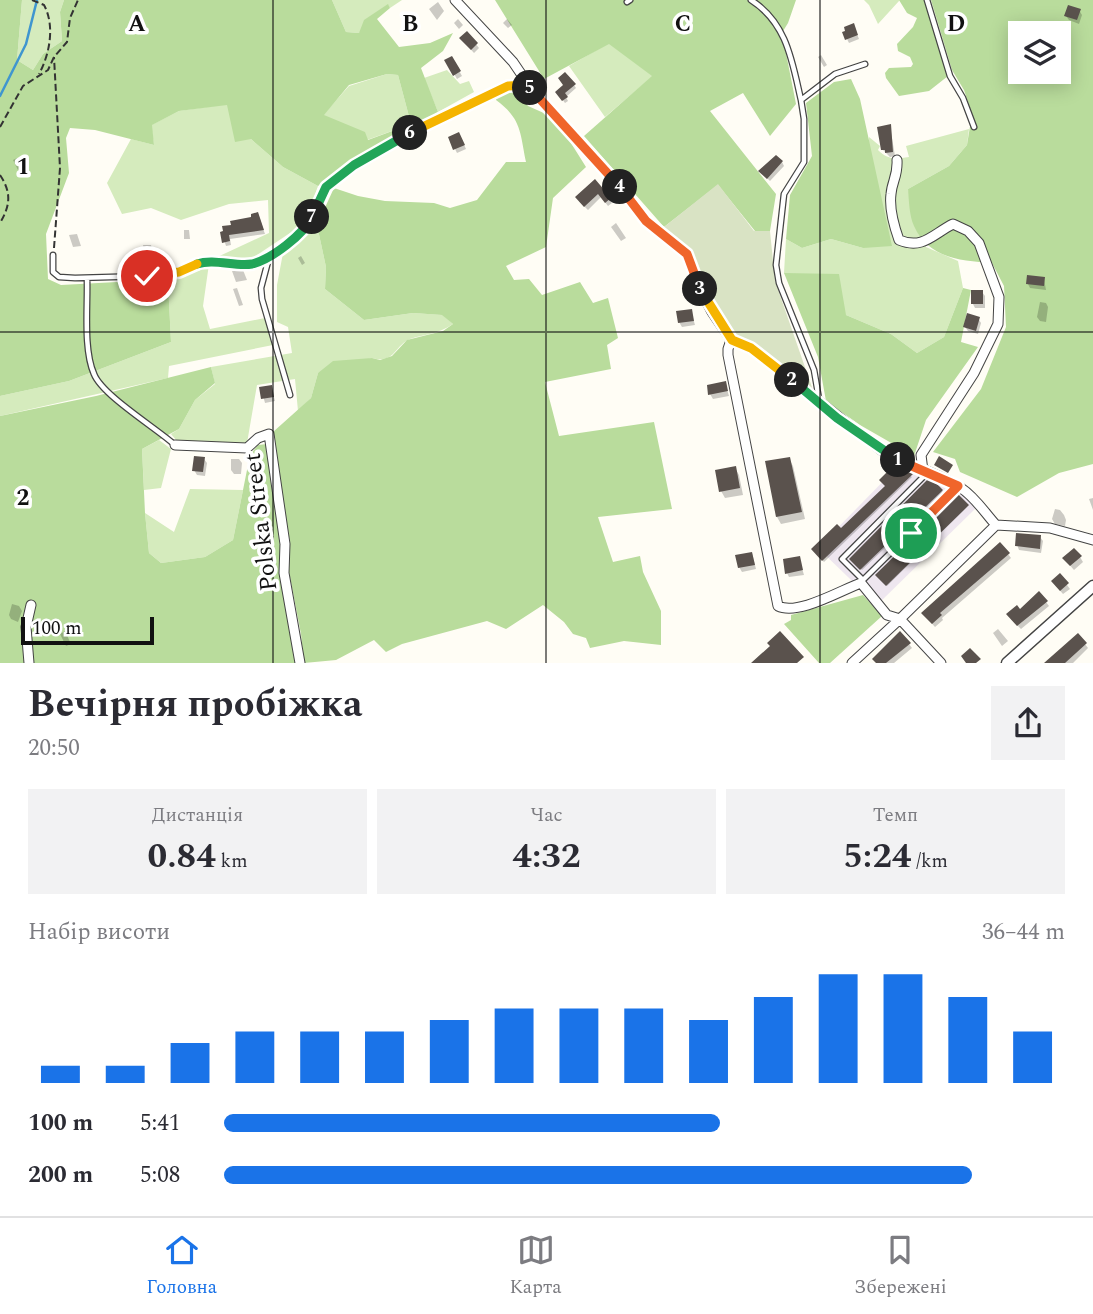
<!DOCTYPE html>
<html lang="uk">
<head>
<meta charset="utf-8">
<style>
	:root { --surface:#fff; --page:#f2f2f3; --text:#2b2b33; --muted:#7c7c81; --line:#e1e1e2; --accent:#1a73e8 }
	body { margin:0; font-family:Spectral,serif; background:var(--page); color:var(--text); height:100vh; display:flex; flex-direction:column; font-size:26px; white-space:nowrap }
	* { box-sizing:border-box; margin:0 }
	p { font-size:23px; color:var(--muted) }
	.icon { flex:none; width:38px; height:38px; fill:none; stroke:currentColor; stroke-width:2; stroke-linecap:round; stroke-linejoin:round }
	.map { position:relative; height:663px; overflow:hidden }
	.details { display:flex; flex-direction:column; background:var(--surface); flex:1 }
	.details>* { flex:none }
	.fabs { position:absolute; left:1008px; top:21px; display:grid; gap:14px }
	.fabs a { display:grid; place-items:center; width:63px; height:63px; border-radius:0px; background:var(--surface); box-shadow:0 4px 18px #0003; font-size:35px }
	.scale { position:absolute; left:21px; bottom:18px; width:133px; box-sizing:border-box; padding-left:7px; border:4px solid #111; border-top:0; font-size:19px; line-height:24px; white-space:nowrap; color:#111; -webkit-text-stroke:5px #fff; paint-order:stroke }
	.pin { position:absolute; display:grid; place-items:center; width:60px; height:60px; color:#fff; margin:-30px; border:4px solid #fff; border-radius:50%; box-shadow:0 2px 7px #0007 }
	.km { position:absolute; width:35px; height:35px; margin:-18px; border-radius:50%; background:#222; color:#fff; font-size:19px; line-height:35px; text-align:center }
	.round { display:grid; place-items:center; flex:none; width:74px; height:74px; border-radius:0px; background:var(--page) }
	.headline { display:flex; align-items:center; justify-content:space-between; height:119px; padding:0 28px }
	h1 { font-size:38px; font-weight:700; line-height:52px }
	.metrics { display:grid; grid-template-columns:repeat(3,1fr); gap:10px; height:119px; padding:7px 28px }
	.metrics div { display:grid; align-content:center; border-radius:0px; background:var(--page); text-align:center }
	.metrics b { font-size:35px; font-weight:700 }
	.metrics small { font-size:19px; font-weight:400 }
	.metrics p { font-size:19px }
	.chart { height:196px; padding:14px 28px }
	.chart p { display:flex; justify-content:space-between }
	.chart svg { width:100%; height:126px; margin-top:7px; stroke:var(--accent); stroke-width:6 }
	ul { padding:0 28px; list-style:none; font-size:23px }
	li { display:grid; grid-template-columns:112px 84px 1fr; align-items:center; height:52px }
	li i { height:18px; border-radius:9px; background:var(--accent) }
	.menu { display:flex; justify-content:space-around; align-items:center; height:98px; border-top:2px solid var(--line); background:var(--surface); font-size:19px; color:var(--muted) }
	.menu a { display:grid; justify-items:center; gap:4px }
	.menu .active { color:var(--accent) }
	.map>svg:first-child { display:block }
	.industrial { fill:#eee6ef }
	.green { fill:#d5ebbd }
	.forest { fill:#b9dc9c; fill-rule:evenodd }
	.cemetery { fill:#d9e3c4 }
	.shadow { fill:#0003 }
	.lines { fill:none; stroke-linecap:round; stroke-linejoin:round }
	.stream { stroke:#3f96cf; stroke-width:2.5 }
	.building { fill:#5a524d }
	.service-casing { stroke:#444; stroke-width:7 }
	.minor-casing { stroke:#444; stroke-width:11 }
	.tertiary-casing { stroke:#444; stroke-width:13 }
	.path { stroke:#333; stroke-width:2; stroke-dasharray:7 3.5; stroke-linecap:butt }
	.service { stroke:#fff; stroke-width:4.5 }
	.minor { stroke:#fff; stroke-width:9 }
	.tertiary { stroke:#fff; stroke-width:10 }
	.split-1-casing { stroke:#fff; stroke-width:14 }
	.split-2-casing { stroke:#fff; stroke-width:14 }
	.split-3-casing { stroke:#fff; stroke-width:14 }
	.split-4-casing { stroke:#fff; stroke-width:14 }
	.split-5-casing { stroke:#fff; stroke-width:14 }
	.split-6-casing { stroke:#fff; stroke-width:14 }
	.split-7-casing { stroke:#fff; stroke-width:14 }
	.split-8-casing { stroke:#fff; stroke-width:14 }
	.split-9-casing { stroke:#fff; stroke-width:14 }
	.split-1 { stroke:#f0652b; stroke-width:9 }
	.split-2 { stroke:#22a559; stroke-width:9 }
	.split-3 { stroke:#f5b400; stroke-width:9 }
	.split-4 { stroke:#f0652b; stroke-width:9 }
	.split-5 { stroke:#f0652b; stroke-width:9 }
	.split-6 { stroke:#f5b400; stroke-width:9 }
	.split-7 { stroke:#22a559; stroke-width:9 }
	.split-8 { stroke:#22a559; stroke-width:9 }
	.split-9 { stroke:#f5b400; stroke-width:9 }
	.grid { fill:none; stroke:#111; stroke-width:2; stroke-opacity:0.55 }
	.labels { text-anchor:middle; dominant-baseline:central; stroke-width:7; stroke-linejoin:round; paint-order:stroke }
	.street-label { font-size:24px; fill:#111; stroke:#fff }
	.grid-label { font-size:23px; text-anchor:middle; font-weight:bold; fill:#111; stroke:#fff; stroke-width:7; stroke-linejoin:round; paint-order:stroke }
</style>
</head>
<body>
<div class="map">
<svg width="1093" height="663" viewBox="0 0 1093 663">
	<rect width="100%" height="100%" fill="#fffdf5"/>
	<!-- industrial -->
	<path class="industrial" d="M902,462L957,489L978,506L877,605L818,548Z"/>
	<!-- green -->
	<path class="green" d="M22,0H64L60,12L62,41L43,54L33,70L17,60Z
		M332,0H402L390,8L388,5L359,33L346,32Z
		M864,0H899V1L878,24L869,5Z
		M609,43L653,76L605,117L569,66Z
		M447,70L460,84L469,81L474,92L438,112L424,78Z
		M387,74L398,75L411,124L367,140L323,115L349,86Z
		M227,104L251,139L283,167L318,186L305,223L251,259H213L269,233L268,200L229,204L181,220L151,208L122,214L107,183L131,139L154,145L151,125L179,111Z
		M969,129L967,145L949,166L908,189L926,247L958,261L963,288L944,337L917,353L891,334L846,315L784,273L786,239L802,248L831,239L863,248L869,137L880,146L878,150C888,160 895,159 909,157L906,146Z
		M317,225L326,267L325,289L364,320L413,313L443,315L453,324C439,334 425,334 410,339C394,346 395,364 372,358L318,373L311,398L298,411L295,379L257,385L247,443L177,441L171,434L179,429L195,400L215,384L211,367L292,353L288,327L277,322V285L283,253Z
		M209,264L203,306L210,329L265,318L273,345L169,366L168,378L0,416V396L69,381L171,342L168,282L194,267Z
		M159,440L171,449L161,488L144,490L142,449Z
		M190,489L243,490L233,540L205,557L161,563L149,553L145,513L174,532Z"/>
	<!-- forest -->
	<path class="forest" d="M0,0H22L17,60L33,70L43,54L62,41L60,12L64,0H332L346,32L359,33L364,20L388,4L390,8L377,19L399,47L430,43L453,33L443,51L421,68L438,112L414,127L372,148L318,186L283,167L251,139L235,142L227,105L179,111L152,125L154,145L95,130L70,128L66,138L69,173L46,234L48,279L61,285L136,281L168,282L171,342L69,381L0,396ZM387,74L398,75L411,124L368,140L365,132L324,115L349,85Z
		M495,0H796L788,23L780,36L785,48L796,104L770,136L743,93L710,111L776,194L770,231H755L718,185L664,227L584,136L652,76L609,44L544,79Z
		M899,0H925L948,76L929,91L899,96L886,78L885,73L889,68L911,67L913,64L910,57L898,51L897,44L913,27L917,18L907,13Z
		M931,0H1093V464L1059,473L1017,497L960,472L955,459L933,452L981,389L1006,327L1004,286L992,263C961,261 928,258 914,226C909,215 909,200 908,189L949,166L967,145L972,114L964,90L952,70ZM1020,33H1059V72H1020Z
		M851,79L860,99L892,246L863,248L831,239L802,248L786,239L790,195L812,156L806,103L834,82Z
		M507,89L521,96L528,106L546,114L564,132L586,167L553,198L546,247L506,266L514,280L529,279L542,295L580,282L593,303L608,298L618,338L607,345L611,369L545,382L559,436L654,422L672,509L598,517L613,562L640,556L643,572L661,611V645L624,641L590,648L586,638L573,634L564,622L543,605L506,629L487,621L402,644L386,652L374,640L336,660L304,663L301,634L289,572L290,543L273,432L311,398L318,373L333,361L372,358L380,360L392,356L407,340L443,331L453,324L442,315L413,313L364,320L325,289L326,267L317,225L334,188L358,196L385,201L434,203L450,208L477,200L506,162H526C520,133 522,119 496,100V96Z
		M784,273L839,274L846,315L891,334L917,353L944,337L963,288L971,290L961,342L978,347L926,420L914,456L860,425L826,401L818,357Z
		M211,367L215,383L195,400L179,429L142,449L145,513L149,553L161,563L205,557L233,540L250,455L258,445L267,444L280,545L281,582L295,663H0V416L96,396Z
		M863,595L882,616L830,663H819L784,624L791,620V615Z"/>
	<!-- cemetery -->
	<path class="cemetery" d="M718,184L754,231H770L775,281L814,393L767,355L732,333L710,301L689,252L664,227Z"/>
	<!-- shadow -->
	<path class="shadow" d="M438,2L444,11L437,20L429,9Z
		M1079,10L1082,15L1079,24L1069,20L1066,16Z
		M458,19L463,25L459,29L454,23Z
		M507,19L512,25L508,28L503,23Z
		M855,29L859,39L849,43L847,39Z
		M467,33L479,48L474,53L464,42Z
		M821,55L827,65L824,67L818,57Z
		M452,58L462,76L457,79L447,61Z
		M574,85L576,88L566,97L568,101L565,103L559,95Z
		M890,126L895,156L890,157L883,150Z
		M461,138L466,149L457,153L455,149Z
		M17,158L22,167L18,170L13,160Z
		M782,162L784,166L770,181L760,171Z
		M595,182L612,203L608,206L601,197L588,210L579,201Z
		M258,214L265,234L230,239L231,245L226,246L222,233L254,218Z
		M616,223L626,238L621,241L611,227Z
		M184,230H189L190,239H184Z
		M77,234L81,246L73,247L69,235Z
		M143,245H151L154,259H146Z
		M301,256L305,263L302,265L298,258Z
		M243,270L247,280L236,282L232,271Z
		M1044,279L1046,290L1030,288L1028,284Z
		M237,288L243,305L239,306L233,289Z
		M982,292L985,296V308H975L973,304Z
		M1040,302L1046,303L1048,307L1046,322L1040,321L1037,317Z
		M691,311L695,325L682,327L679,322Z
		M978,318L981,323L978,334L968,331L965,327Z
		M725,383L729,396L713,399L710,394Z
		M271,386L275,401L265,403L261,388Z
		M204,459L207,463L205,476L197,475L194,470Z
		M231,459H239L242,463L241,474H234L231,470Z
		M789,459L793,466L805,519L781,524L777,517Z
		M735,468L739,475L743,495L725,498L721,491Z
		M903,471L912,477L824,562L814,551L841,530Z
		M935,484L943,492L862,570L852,561Z
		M1093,498V510L1089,499Z
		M968,506L887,586L878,577Z
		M1055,509L1060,510L1064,515L1066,520L1065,526L1055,524L1052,519Z
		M1040,537L1043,541L1041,553L1019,550L1017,545Z
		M752,553L756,569L742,572L739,567Z
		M1008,554L1011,558L942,618L943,620L935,627L926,617Z
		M1080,557L1083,562L1074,570L1067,562Z
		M799,558L804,575L789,577L787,573Z
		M1067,585L1070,589L1063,594L1056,586Z
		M1046,602L1049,606L1021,629L1011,619L1020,611Z
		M12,604L19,606L22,611L18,622L11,619L9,615Z
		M998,629L1008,641L1002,646L993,633Z
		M65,631L71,644L66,646L60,634Z
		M909,644L912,648L894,663H877L874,659Z
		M1085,644L1088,648L1073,663H1052L1050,660Z"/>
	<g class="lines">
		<!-- stream -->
		<path class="stream" d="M0,96L26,44L37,0"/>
	</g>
	<!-- building -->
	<path class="building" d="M1068,5L1081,9L1077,20L1064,16Z
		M854,23L858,35L845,40L842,32L845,31L844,27Z
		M467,31L478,43L471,50L459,38Z
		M452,56L461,71L453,76L444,60Z
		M565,72L576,84L565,93L568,97L562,101L555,92L563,85L558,78Z
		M891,124L893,152L885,153V150H881L877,127Z
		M459,132L465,145L453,150L448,137Z
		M776,155L783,161L767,179L758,171Z
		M595,179L611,198L605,203L598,194L584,207L575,197Z
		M258,212L264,230L229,235L230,241L222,243L220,232L223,231L222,226L231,225L230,221L251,217V214Z
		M1027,275L1045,277L1044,286L1026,284Z
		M971,290H983V304H971Z
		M692,309L694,321L678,323L676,311Z
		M967,313L980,317L976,331L963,327Z
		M726,381L728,391L708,395L707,385Z
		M272,385L274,397L261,399L259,387Z
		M194,456L205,457L203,472L192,471Z
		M939,456L953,465L948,473L934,465Z
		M790,457L802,512L776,517L765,461Z
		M894,465L900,471L903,468L913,474L822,561L811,549L837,524L841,528L885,486L879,480Z
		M736,466L740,488L719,492L715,470Z
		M928,479L936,483L943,490L860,570L849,559Z
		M958,494L969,505L886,586L875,575Z
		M1016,533L1041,535L1040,549L1015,546Z
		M1000,542L1010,553L940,613L942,615L932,624L921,613Z
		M1074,548L1082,556L1070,566L1062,558Z
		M752,552L755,565L738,568L735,555Z
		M800,556L803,570L785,574L783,559Z
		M1060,573L1069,583L1060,591L1051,581Z
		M1039,591L1048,601L1017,626L1006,614L1017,605L1020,609Z
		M780,631L804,657L797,663H751L770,646L767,643Z
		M900,631L911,643L886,663H876L872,659Z
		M1078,633L1087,643L1065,663H1044Z
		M970,648L981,659L976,663H966L961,656Z"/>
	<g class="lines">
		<defs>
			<path id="service" d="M751,0C787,23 792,61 801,100
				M927,0L950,76L963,98L974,127
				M627,2L630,0
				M270,254L261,288L262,299L290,395
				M53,255V272L59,277L75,278L147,276L179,272L201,262L252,264L277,251L306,229L326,186L354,165L430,123L508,86L528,85
				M87,278C88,306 83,349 94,374C102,395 156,428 175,445
				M819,399L814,370L779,283L776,265L784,194L804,162V119L801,100L835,74L865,64
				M863,580L957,487
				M862,582L863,580L842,559L927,473"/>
			<path id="minor" d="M455,0L513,62L534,93L621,189L646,221L687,254L696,281L712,312L731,340L728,349V355L778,606C798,616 841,590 861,583L887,615L900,619L941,663
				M897,160C898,176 892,181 891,194C889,209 894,226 899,240C923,250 933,234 953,224L968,231L979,243L999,297L998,324L974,373L921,455L923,471
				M731,340L751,348L881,450C906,465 937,472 961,488C975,497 985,513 996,525L1050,528L1093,540
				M175,445L247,448L258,438L269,434L285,544L284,573L300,663
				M29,663L26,627L31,605
				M852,663L900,619L996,525"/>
			<path id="tertiary" d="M1007,663L1093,586"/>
		</defs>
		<!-- service casing -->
		<use href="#service" class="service-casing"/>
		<!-- minor casing -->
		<use href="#minor" class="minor-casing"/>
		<!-- tertiary casing -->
		<use href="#tertiary" class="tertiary-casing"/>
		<!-- path -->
		<path class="path" d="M32,0L44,5C55,25 50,54 39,74
			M0,127L23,86L48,70L54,57L67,42L70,18L78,0
			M0,175C12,193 10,206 0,223
			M54,248L60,168L54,57"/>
		<!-- service -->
		<use href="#service" class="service"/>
		<!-- minor -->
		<use href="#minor" class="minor"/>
		<!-- tertiary -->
		<use href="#tertiary" class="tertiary"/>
	</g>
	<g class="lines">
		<defs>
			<path id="split-1" d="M898,460L958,486L911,533"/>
			<path id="split-2" d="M792,380L837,418L898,460"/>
			<path id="split-3" d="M700,289L732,340L751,348L792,380"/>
			<path id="split-4" d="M620,187L646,221L687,254L700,289"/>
			<path id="split-5" d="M530,88L620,187"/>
			<path id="split-6" d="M410,133L508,86L528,85L530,88"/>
			<path id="split-7" d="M312,217L326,187L354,165L410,133"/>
			<path id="split-8" d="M197,264C214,258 235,267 252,264C272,259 304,234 312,217"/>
			<path id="split-9" d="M147,276L179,272L197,264"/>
		</defs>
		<!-- split-1 casing -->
		<use href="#split-1" class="split-1-casing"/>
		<!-- split-2 casing -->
		<use href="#split-2" class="split-2-casing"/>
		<!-- split-3 casing -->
		<use href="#split-3" class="split-3-casing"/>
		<!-- split-4 casing -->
		<use href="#split-4" class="split-4-casing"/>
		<!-- split-5 casing -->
		<use href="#split-5" class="split-5-casing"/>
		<!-- split-6 casing -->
		<use href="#split-6" class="split-6-casing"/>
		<!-- split-7 casing -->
		<use href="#split-7" class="split-7-casing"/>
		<!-- split-8 casing -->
		<use href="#split-8" class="split-8-casing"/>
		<!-- split-9 casing -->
		<use href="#split-9" class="split-9-casing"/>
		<!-- split-1 -->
		<use href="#split-1" class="split-1"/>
		<!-- split-2 -->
		<use href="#split-2" class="split-2"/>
		<!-- split-3 -->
		<use href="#split-3" class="split-3"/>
		<!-- split-4 -->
		<use href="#split-4" class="split-4"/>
		<!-- split-5 -->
		<use href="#split-5" class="split-5"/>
		<!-- split-6 -->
		<use href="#split-6" class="split-6"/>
		<!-- split-7 -->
		<use href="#split-7" class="split-7"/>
		<!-- split-8 -->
		<use href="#split-8" class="split-8"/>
		<!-- split-9 -->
		<use href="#split-9" class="split-9"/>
	</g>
	<!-- grid -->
	<path class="grid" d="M273,0V663M546,0V663M820,0V663M0,332H1093"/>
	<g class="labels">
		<!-- street labels -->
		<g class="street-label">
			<text transform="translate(261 522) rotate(-97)">Polska Street</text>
		</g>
	</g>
	<g class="grid-label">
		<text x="137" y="31">A</text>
		<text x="410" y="31">B</text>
		<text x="683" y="31">C</text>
		<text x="956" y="31">D</text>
		<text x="23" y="174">1</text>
		<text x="23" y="505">2</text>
	</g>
</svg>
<div class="fabs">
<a><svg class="icon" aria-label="layers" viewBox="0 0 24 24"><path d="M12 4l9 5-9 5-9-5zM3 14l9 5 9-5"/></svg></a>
</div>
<div class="scale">100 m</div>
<div class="pin" style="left:911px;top:533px;background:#1e9e55"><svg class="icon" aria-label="arrive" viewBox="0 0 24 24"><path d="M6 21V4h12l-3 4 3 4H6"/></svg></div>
<div class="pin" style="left:147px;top:276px;background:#d93025"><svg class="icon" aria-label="check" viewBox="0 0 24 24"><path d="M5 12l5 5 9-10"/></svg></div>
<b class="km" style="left:898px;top:460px">1</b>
<b class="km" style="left:792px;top:380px">2</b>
<b class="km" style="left:700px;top:289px">3</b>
<b class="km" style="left:620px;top:187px">4</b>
<b class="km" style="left:530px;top:88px">5</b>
<b class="km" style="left:410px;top:133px">6</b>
<b class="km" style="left:312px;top:217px">7</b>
</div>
<section class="details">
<div class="headline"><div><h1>Вечірня пробіжка</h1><p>20:50</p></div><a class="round"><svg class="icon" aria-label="share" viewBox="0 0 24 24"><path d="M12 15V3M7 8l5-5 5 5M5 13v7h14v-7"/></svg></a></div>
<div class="metrics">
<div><p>Дистанція</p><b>0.84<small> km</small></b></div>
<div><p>Час</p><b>4:32</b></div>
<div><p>Темп</p><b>5:24<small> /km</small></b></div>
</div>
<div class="chart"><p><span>Набір висоти</span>36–44 m</p>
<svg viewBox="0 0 160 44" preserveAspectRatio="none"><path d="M5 44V38M15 44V38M25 44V30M35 44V26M45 44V26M55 44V26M65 44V22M75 44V18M85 44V18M95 44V18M105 44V22M115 44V14M125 44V6M135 44V6M145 44V14M155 44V26"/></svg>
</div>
<ul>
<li><b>100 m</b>5:41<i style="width:59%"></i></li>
<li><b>200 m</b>5:08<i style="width:89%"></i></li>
</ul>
</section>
<nav class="menu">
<a class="active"><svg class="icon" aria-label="home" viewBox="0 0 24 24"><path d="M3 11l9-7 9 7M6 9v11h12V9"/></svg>Головна</a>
<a><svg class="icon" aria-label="map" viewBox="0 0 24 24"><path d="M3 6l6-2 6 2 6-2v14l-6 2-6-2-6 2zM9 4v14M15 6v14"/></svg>Карта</a>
<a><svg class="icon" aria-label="saved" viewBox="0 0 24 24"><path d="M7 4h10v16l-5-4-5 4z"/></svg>Збережені</a>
</nav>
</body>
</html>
